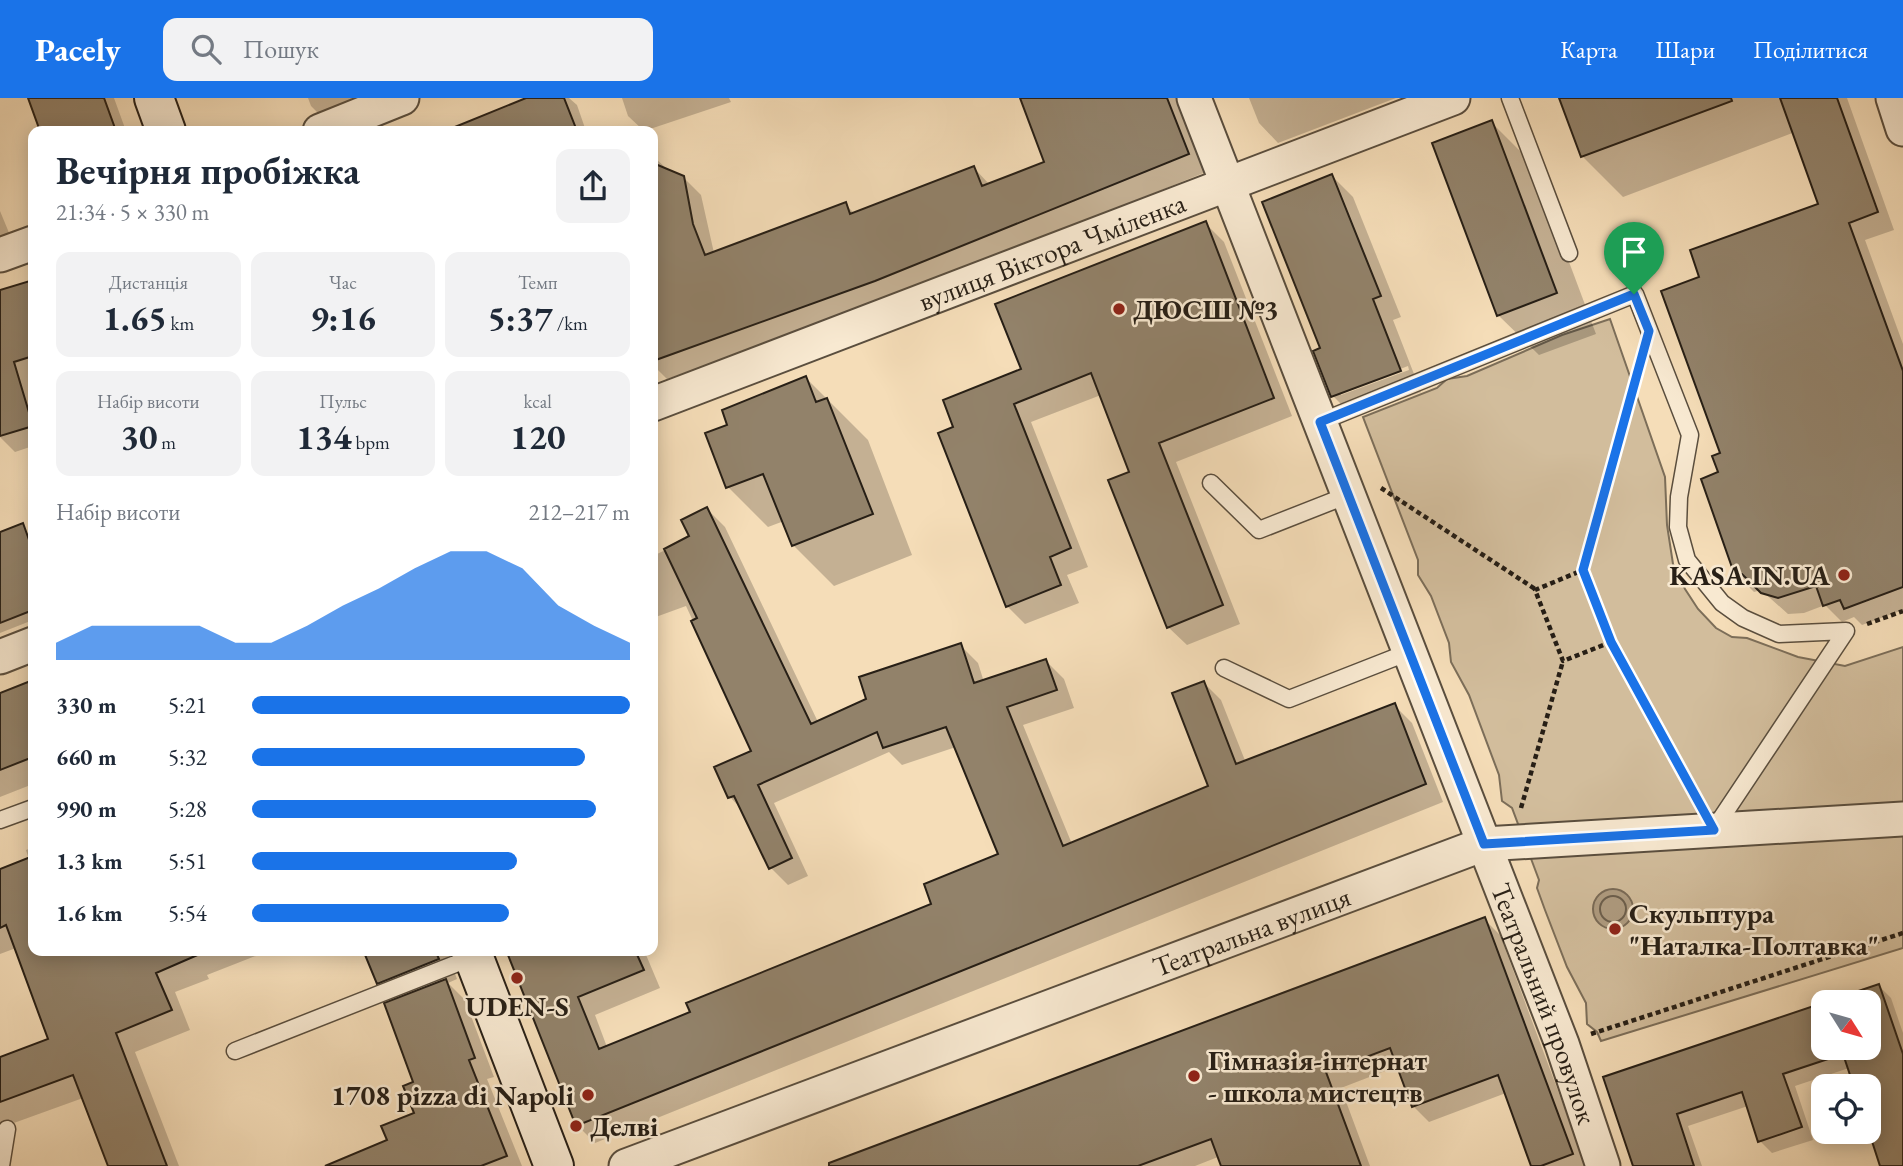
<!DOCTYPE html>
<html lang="uk">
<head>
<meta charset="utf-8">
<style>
	:root { --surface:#fff; --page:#f2f2f3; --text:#1f2937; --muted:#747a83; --accent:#1a73e8 }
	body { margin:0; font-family:"EB Garamond",serif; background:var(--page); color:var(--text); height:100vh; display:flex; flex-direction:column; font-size:26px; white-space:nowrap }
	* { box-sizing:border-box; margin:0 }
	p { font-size:23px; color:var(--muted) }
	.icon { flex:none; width:38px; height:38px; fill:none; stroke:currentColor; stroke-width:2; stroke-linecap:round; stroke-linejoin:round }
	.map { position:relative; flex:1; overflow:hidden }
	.panel { position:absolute; left:28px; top:28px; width:630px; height:830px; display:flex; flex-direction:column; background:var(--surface); border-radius:14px; box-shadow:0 4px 18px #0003 }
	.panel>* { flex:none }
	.needle { width:46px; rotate:127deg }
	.buttons { position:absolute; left:1811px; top:892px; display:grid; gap:14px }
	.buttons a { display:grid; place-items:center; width:70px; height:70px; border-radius:14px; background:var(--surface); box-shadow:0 4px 18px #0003; font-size:35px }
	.pin { position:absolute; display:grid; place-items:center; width:60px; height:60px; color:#fff; margin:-72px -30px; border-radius:50% 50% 50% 0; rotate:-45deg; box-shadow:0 0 7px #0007 }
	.pin .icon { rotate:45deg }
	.round { display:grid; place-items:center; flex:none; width:74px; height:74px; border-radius:14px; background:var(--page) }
	.overview { display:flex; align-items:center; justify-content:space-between; height:119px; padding:0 28px }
	h1 { font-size:38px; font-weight:700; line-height:52px }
	.figures { display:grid; grid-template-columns:repeat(3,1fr); gap:10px; height:119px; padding:7px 28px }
	.figures div { display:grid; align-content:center; border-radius:14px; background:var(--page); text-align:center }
	.figures b { font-size:35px; font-weight:700 }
	.figures small { font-size:19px; font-weight:400 }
	.figures p { font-size:19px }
	.chart { height:196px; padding:14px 28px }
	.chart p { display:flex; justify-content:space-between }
	.chart svg { width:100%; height:126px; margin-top:7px; fill:var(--accent); opacity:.7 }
	ul { padding:0 28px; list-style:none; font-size:23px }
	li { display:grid; grid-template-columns:112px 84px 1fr; align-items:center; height:52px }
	li i { height:18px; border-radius:9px; background:var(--accent) }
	header { display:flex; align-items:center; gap:42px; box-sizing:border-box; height:98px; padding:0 35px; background:var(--accent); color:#fff }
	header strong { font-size:33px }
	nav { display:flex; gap:38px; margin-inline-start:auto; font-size:24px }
	.search { width:490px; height:63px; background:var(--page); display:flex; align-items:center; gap:18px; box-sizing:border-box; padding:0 24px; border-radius:14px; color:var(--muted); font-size:26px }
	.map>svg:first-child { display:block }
	.green { fill:#d2bd9c; stroke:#7c6e59; stroke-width:2 }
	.water { fill:#af9c81; stroke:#796a56; stroke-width:2 }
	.shadow { fill:#0003; fill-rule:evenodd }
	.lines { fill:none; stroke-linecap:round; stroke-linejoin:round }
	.shore { stroke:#6b5e4c; stroke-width:2 }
	.building { fill:#92826a; stroke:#271f16; stroke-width:2; fill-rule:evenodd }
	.lane-casing { stroke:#5a4e3e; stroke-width:19 }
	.street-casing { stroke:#5a4e3e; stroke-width:37 }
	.secondary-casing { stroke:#271f16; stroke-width:42 }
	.path { stroke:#271f16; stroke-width:4.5; stroke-dasharray:5 3.5; stroke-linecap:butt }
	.lane { stroke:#f8e9d1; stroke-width:16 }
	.street { stroke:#f8e9d1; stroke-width:33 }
	.secondary { stroke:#f8e9d1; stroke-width:38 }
	.route-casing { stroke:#fff; stroke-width:14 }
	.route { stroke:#1a73e8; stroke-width:9 }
	.poi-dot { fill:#8f2418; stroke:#f8e9d1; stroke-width:2.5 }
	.labels { text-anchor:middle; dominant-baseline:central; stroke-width:5; stroke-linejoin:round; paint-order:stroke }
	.street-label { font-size:28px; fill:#271f16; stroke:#f8e9d1 }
	.poi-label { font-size:28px; font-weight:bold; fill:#271f16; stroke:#f8e9d1; text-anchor:start }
</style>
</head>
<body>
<header>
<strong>Pacely</strong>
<div class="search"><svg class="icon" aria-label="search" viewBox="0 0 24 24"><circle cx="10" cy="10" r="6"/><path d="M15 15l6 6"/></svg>Пошук</div>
<nav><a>Карта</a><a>Шари</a><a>Поділитися</a></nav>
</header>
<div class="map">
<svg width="1903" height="1068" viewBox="0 0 1903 1068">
	<rect width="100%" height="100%" fill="#f5ddb8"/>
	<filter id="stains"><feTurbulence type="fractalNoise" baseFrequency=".00286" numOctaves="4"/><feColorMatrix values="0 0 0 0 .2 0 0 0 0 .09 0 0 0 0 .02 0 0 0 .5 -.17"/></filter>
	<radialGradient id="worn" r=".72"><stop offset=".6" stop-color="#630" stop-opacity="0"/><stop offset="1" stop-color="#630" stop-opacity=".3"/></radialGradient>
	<!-- green -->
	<path class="green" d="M1610,221L1665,379L1667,427L1673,466L1685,491L1698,511L1716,530L1732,539L1747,540L1798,559L1845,568L1903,549V850L1601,943L1597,934L1587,926L1586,905L1567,869L1545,812L1537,790L1539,782L1512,710L1502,703L1499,677L1469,597L1451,564L1449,545L1431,498L1418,477V462L1363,319L1437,290L1447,281L1467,278L1562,237Z"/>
	<!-- water -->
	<path class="water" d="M1593 811a20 20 0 1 1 40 0a20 20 0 1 1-40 0Z"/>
	<!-- shadow -->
	<path class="shadow" d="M30,0H114L126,33H42Z
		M308,0H392L329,26L311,8Z
		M532,0H569L577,7L586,33H447Z
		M622,0H729L731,4L644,33L628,18Z
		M1022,0H1177L1206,74L893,201L667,281L653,267V58L669,73L683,79L701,97L714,155L845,106L855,116L974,70L990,87L1047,65Z
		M1249,0H1396L1278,45L1259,25Z
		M1563,0H1847L1894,132L1865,142L1903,246V512L1862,527L1854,519L1842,524L1825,507L1804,515L1788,516L1761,492L1754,494L1737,477L1720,375L1722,356L1702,181L1820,107L1795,34L1623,99L1582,58Z
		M1491,24L1532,65L1596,236L1539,257L1498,217Z
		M1332,78L1353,99L1401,219L1393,222L1421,294L1354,319L1333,298ZM1408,268L1409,272L1341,297V294Z
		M0,113L17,154L0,161Z
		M1205,125L1224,144L1292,318L1176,364L1240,526L1187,547L1168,529L1131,375L1101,297L1031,324L1088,469L1067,477L1079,505L1025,526L1007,508L955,330Z
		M33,184V278L29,279L33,295V348L15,354L0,339V202L3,193Z
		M806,280L868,342L912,457L834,488L793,447L784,423L768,429L728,389L730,328Z
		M707,411L725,429L818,624L868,602L960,547L978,565L984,584L1046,563L1064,581L1074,610L1023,627L1072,746L1210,689L1204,585L1221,602L1246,665L1394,607L1412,625L1443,704L595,1045L577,1027L508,852H644L660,890L595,917L607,949L692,915L934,806L1000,757L956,649L902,667L889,654L774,705L808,778L788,787L771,770L743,713L730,699L753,653L686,508L653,520V458L692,439Z
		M22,427L33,444V522L0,535V436Z
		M653,552L658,567L653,569Z
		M33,584V686L0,699V597Z
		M33,749V852H271L207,877L209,881L175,894L190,932L135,954L179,1068H110L83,1000L0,1030V961L50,942L16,850L0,856V773L29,762L26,752Z
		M1484,821L1500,837L1586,1068H1533L1506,995L1429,1024L1413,1008L1398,968L1341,990L1370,1068H1223L1218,1059L1195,1068H827Z
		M366,852H446L457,881L448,885L465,902L494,979L487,981L522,1068H327L389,1043L416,1016L415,985L396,903L378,885Z
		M1879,888L1891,900L1903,935V1068H1882L1869,1029V989L1849,970L1795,988L1813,1042L1772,1055L1760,1043L1748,1008L1688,1028L1702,1068H1635L1606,980L1824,950H1869Z"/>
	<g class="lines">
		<!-- shore -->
		<path class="shore" d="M1600 811a13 13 0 1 1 26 0a13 13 0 1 1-26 0Z"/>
	</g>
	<!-- building -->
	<path class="building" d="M28,0H104L116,33H40Z
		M526,0H564L577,33H445Z
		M1020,0H1167L1189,56L875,183L653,263V65L684,78L693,126L705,157L846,104L850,116L974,68L982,88L1044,64Z
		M1559,0H1731L1732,3L1581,59Z
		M1780,0H1837L1878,114L1849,125L1903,273V489L1844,511L1840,502L1823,508L1816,488L1778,500L1761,495L1742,476L1735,478L1701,381L1718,374L1712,358L1720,355L1661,193L1699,179L1690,152L1818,106Z
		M1492,22L1557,195L1497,218L1432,45Z
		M1332,76L1381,198L1373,201L1401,273L1331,299L1313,253L1320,250L1262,104Z
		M1206,123L1274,300L1159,345L1223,507L1167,530L1108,382L1129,374L1091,275L1014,306L1071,450L1050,459L1061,487L1006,509L938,335L953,329L943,302L1021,271L995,206Z
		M33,182V258L14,264L33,328L0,338V192Z
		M806,278L816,304L827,300L873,416L792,448L763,376L726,390L705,335L727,327L722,312Z
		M707,409L811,626L866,601L859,579L961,545L974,585L1046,561L1057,592L1007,609L1063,748L1208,688L1172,595L1204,583L1236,666L1395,605L1426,686L576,1028L506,852H635L644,872L578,899L599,951L690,914L686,905L931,806L924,786L998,756L946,629L883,650L877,634L758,687L792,760L769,771L734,698L728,700L714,669L751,653L691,523L697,520L664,451L689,438L681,422Z
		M23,425L33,453V512L0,525V434Z
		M33,582V659L0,672V595Z
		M33,758V852H209L156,875L172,912L116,935L167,1068H108L73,977L0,1004V959L48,941L6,827L0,830V771Z
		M1485,819L1573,1056L1541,1068H1531L1498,977L1412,1009L1390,950L1326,974L1361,1068H1221L1211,1041L1138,1068H829V1065Z
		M363,852H435L439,861L377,886Z
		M446,881L475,960L469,962L507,1058L481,1068H325L387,1042L381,1028L414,1015L403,988L413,984L384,905Z
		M1879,886L1903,956V1068H1880L1869,1034V989H1854L1843,956L1783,976L1802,1029L1758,1044L1742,994L1677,1016L1694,1068H1633L1603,979ZM1824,905H1869V950H1824Z"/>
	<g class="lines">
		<defs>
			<path id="lane" d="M1510,0L1569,155
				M1320,324L1635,196L1690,337L1679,399L1678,429L1687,462L1722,505L1743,520L1779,536L1846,533L1714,731
				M1211,385L1259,432L1348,397
				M1224,570L1289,601L1409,554
				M0,722L33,710
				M235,953L473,859
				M1,1068L7,1031"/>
			<g id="street">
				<path id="s1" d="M1194,0L1562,946L1603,1068"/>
				<path d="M1893,0L1903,31"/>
				<path d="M320,33L402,0"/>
				<path d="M0,157L33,145"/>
				<path id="s2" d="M653,306L1453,0"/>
				<path d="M0,559L33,546"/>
				<path id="s3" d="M626,1068L1484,746L1903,721"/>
			</g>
			<path id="secondary" d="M154,0L166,33
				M471,852L554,1068"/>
		</defs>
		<!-- lane casing -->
		<use href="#lane" class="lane-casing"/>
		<!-- street casing -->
		<use href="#street" class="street-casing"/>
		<!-- secondary casing -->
		<use href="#secondary" class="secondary-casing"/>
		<!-- path -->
		<path class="path" d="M1381,390L1535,491
			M1583,472L1638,271
			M1867,526L1903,513
			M1611,544L1563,563L1535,492L1583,472L1611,544L1697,701
			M1521,710L1563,563
			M1591,936L1903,835"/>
		<!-- lane -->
		<use href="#lane" class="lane"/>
		<!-- street -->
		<use href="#street" class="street"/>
		<!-- secondary -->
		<use href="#secondary" class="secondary"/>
	</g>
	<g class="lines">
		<defs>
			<path id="route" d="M1634,196L1649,233L1583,472L1611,544L1714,732L1484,746L1320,324Z"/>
		</defs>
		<!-- route casing -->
		<use href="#route" class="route-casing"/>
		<!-- route -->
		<use href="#route" class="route"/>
	</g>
	<!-- markers -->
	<g class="poi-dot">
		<circle cx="1119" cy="211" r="7"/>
		<circle cx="1844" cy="477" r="7"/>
		<circle cx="1615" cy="831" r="7"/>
		<circle cx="517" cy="880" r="7"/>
		<circle cx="1194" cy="978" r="7"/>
		<circle cx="588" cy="997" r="7"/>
		<circle cx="576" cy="1028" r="7"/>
	</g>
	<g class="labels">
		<!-- street labels -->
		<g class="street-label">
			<text stroke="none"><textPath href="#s2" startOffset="427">вулиця Віктора Чміленка</textPath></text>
			<text stroke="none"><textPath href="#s3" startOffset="668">Театральна вулиця</textPath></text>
			<text stroke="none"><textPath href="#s1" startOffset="971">Театральний провулок</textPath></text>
		</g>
		<!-- poi labels -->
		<g class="poi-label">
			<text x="1133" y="211">ДЮСШ №3</text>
			<text x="1830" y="477" text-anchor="end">KASA.IN.UA</text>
			<text x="1629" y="815">Скульптура<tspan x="1629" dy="32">"Наталка-Полтавка"</tspan></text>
			<text x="517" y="908" text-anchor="middle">UDEN-S</text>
			<text x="1208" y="962">Гімназія-інтернат<tspan x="1208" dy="32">- школа мистецтв</tspan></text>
			<text x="574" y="997" text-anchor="end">1708 pizza di Napoli</text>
			<text x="590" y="1028">Делві</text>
		</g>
	</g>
	<rect width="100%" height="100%" filter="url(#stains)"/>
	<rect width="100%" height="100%" fill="url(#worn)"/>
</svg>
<div class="buttons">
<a><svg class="needle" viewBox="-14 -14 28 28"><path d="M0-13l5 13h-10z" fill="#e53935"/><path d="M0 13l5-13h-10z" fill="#747a83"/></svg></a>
<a><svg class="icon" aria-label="locate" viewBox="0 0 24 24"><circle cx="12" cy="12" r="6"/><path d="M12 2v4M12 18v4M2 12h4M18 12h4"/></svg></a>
</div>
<div class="pin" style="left:1634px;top:196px;background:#1e9e55"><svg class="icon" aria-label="arrive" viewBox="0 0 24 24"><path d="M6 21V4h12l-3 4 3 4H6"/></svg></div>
<section class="panel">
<div class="overview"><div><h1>Вечірня пробіжка</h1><p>21:34 · 5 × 330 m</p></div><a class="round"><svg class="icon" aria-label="share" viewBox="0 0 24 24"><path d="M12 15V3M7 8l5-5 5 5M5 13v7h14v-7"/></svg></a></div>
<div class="figures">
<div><p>Дистанція</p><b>1.65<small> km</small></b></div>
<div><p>Час</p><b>9:16</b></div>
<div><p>Темп</p><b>5:37<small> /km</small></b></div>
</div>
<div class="figures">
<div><p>Набір висоти</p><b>30<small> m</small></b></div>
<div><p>Пульс</p><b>134<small> bpm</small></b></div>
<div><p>kcal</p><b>120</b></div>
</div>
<div class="chart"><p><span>Набір висоти</span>212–217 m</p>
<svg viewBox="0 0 160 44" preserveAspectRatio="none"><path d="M0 44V38L10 32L20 32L30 32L40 32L50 38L60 38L70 32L80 25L90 19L100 12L110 6L120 6L130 12L140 25L150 32L160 38V44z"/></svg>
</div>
<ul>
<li><b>330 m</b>5:21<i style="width:100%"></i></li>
<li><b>660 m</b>5:32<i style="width:88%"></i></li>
<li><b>990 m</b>5:28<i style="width:91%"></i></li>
<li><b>1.3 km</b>5:51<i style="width:70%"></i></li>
<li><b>1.6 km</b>5:54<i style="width:68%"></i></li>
</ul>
</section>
</div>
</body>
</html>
